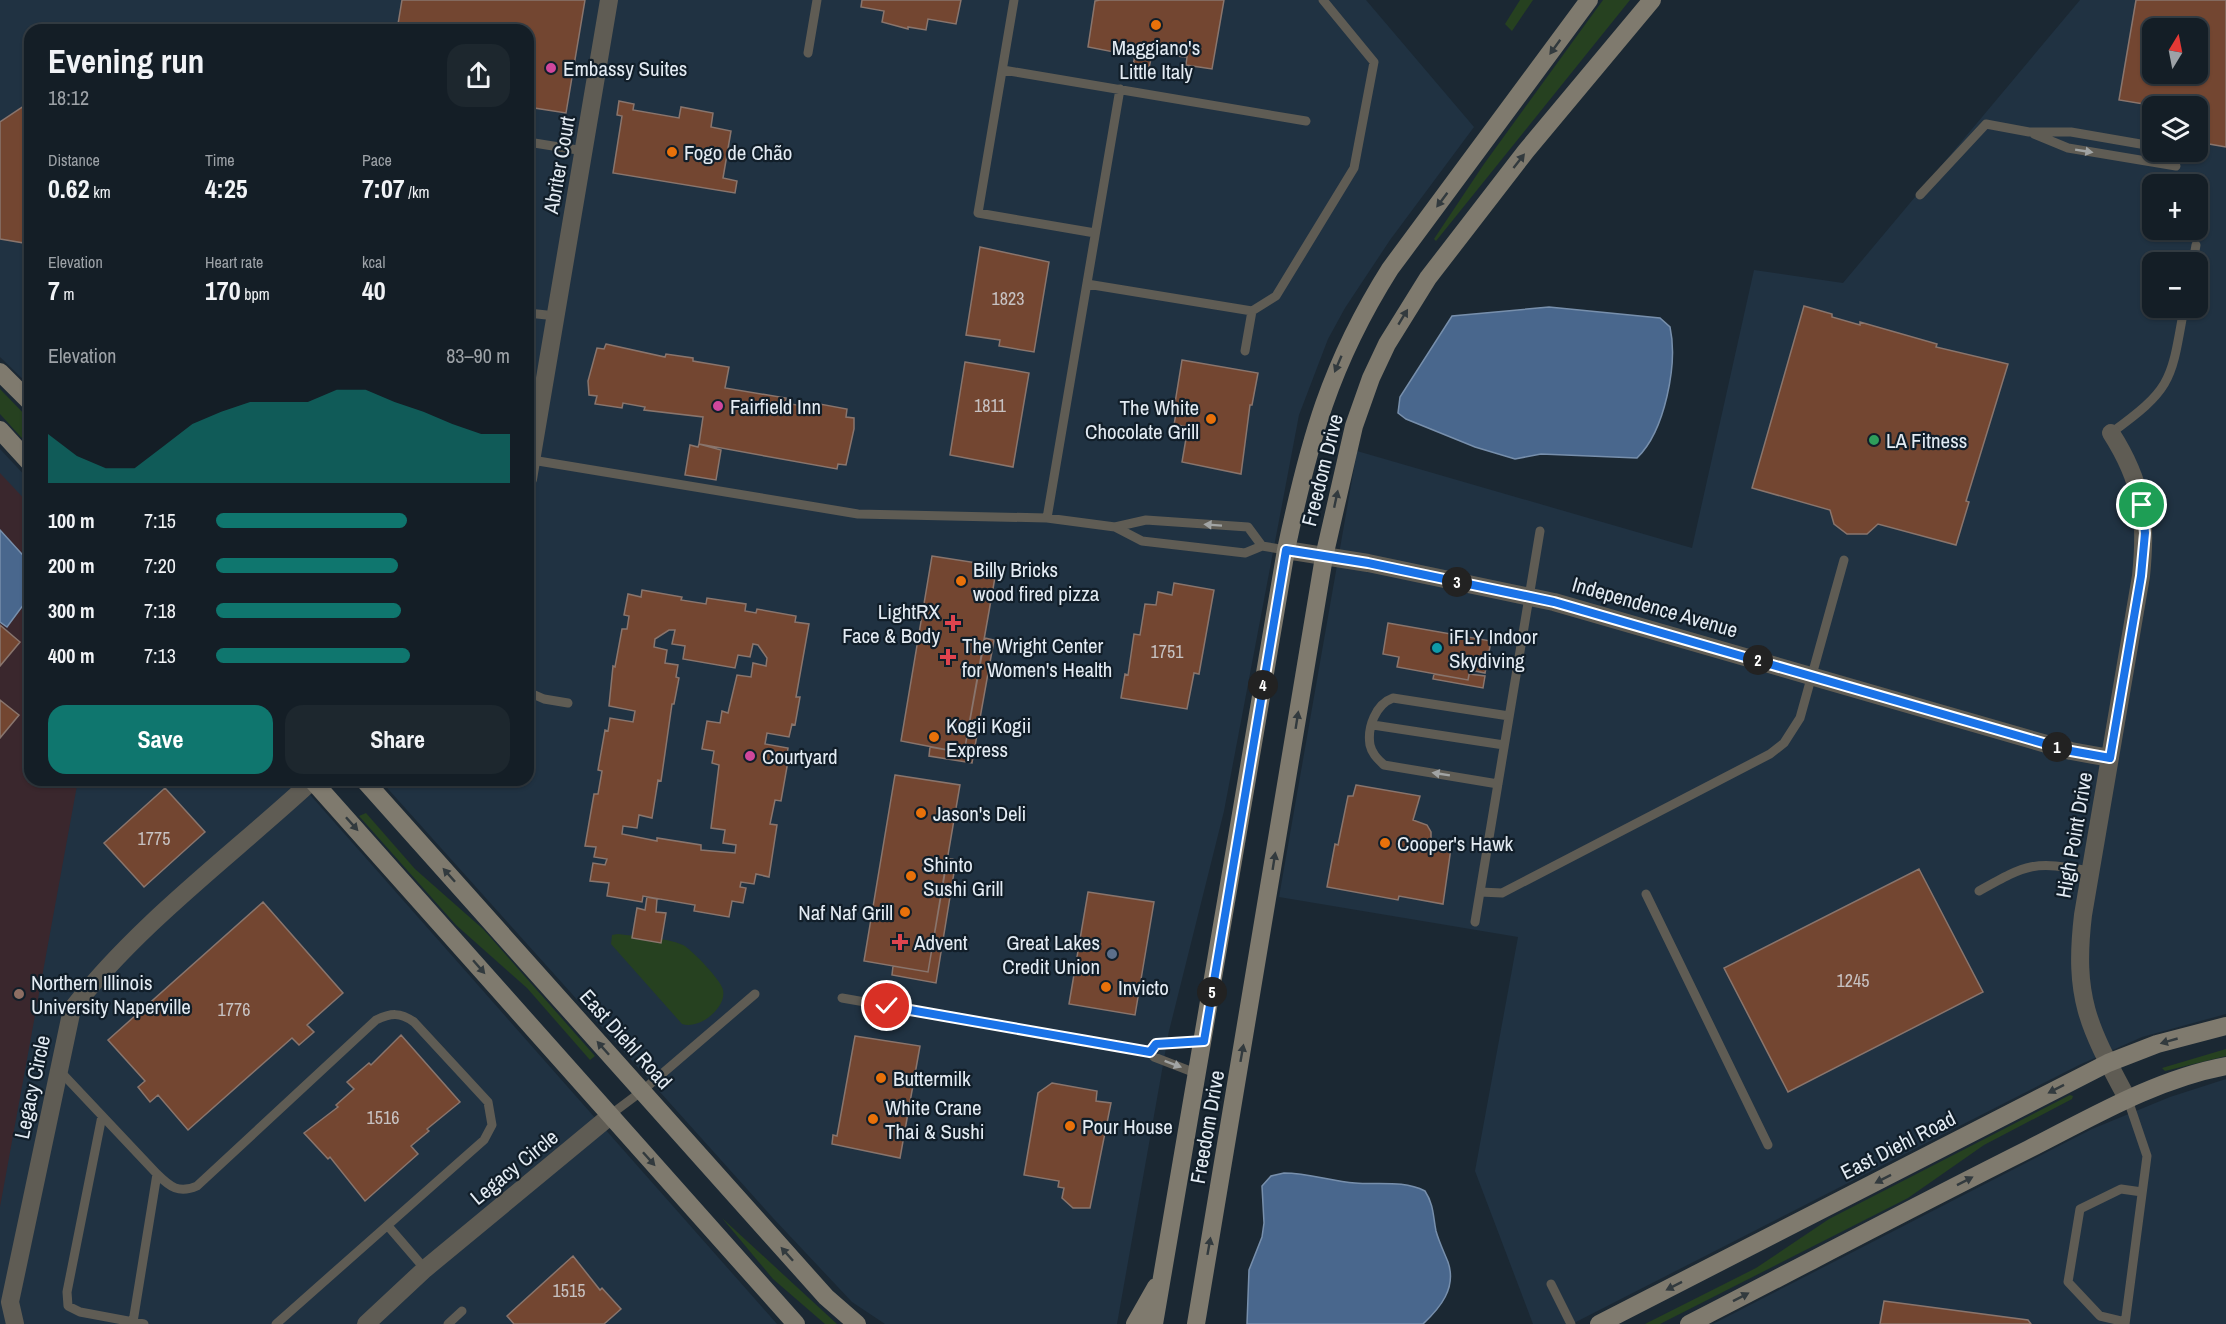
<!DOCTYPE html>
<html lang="en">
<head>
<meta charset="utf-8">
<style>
	:root { --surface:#141e26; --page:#1d272e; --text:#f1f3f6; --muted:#9da2a7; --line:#333c43; --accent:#0f766e }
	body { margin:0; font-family:"Archivo Narrow",sans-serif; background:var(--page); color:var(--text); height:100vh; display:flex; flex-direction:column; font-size:22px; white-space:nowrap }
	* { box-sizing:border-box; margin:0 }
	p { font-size:20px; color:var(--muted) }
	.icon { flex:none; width:33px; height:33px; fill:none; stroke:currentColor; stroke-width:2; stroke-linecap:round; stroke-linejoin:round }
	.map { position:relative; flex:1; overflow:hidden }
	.sheet { position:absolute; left:24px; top:24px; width:510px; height:762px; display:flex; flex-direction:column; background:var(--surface); border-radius:18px; box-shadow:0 2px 4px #0004,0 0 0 2px var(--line) }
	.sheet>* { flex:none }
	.needle { width:39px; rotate:10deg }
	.fabs { position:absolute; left:2142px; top:18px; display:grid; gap:12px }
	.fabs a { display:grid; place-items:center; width:66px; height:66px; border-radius:12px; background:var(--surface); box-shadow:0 2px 4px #0004,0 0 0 2px var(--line); font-size:30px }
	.pin { position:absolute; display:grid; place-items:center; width:51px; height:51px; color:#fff; margin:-26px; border:3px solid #fff; border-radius:50%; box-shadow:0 2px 6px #0007 }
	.km { position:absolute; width:30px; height:30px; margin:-15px; border-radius:50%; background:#222; color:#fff; font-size:16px; line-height:30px; text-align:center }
	.round { display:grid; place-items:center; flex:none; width:63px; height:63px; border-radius:18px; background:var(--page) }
	.head { display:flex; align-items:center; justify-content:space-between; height:102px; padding:0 24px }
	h1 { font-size:33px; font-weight:800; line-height:45px }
	.metrics { display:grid; grid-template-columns:repeat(3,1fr); gap:9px; height:102px; padding:6px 24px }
	.metrics div { display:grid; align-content:center }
	.metrics b { font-size:26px; font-weight:800 }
	.metrics small { font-size:16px; font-weight:400 }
	.metrics p { font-size:16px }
	.chart { height:168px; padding:12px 24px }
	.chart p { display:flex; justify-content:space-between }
	.chart svg { width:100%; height:108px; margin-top:6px; fill:var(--accent); opacity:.7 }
	.action { display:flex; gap:12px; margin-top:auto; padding:12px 24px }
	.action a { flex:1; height:69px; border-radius:18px; background:var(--accent); color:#fff; font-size:24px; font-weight:800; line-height:69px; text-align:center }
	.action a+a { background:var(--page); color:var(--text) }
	ul { padding:0 24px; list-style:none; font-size:20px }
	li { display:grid; grid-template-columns:96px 72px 1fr; align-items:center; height:45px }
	li i { height:15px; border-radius:8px; background:var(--accent) }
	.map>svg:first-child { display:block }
	.built { fill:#203242; fill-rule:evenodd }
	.education { fill:#3a272d }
	.green { fill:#264120 }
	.water { fill:#49678d; stroke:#778fac; stroke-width:1.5 }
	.building { fill:#734631; stroke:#89756d; stroke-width:1.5; fill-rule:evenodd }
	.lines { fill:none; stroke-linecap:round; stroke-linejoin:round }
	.lane { stroke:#5f5c54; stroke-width:9 }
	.street { stroke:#5f5c54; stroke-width:18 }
	.secondary { stroke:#7f7a6e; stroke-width:18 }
	.oneway { fill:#323a3e }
	.oneway2 { fill:#a1a4a4 }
	.route-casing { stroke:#fff; stroke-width:12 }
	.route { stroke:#1a73e8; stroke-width:8 }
	.food-dot { fill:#e8710a; stroke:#111e29; stroke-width:2 }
	.hotel-dot { fill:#d1479c; stroke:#111e29; stroke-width:2 }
	.leisure-dot { fill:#2e9e5b; stroke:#111e29; stroke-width:2 }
	.health-dot { fill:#e0444e; stroke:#111e29; stroke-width:2 }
	.culture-dot { fill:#0f9aa8; stroke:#111e29; stroke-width:2 }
	.service-dot { fill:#5c6f8a; stroke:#111e29; stroke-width:2 }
	.education-dot { fill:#8d6e63; stroke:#111e29; stroke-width:2 }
	.labels { text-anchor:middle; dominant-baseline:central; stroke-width:4.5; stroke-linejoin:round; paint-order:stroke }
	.number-label { font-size:18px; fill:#c7c2c2 }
	.poi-label { font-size:21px; fill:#e3ebf3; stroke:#111e29; text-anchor:start }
	.street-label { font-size:21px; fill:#e3ebf3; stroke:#111e29 }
</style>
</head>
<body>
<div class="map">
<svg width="2226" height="1324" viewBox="0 0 2226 1324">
	<rect width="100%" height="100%" fill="#1b2833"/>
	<!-- built -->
	<path class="built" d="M0,0H1366L1474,127L1390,240L1345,308L1328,339L1299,415L1224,811L1169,1031L1117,1324H885L852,1302L773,1218L380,780H528V30H30V386L0,357Z
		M2080,0H2226V1014L2142,1037L2079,1065L1572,1324H1533L1475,1171L1518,937L1279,897L1357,451L1692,548L1754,270L1843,283ZM2152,28H2198V74H2152ZM2152,106H2198V152H2152ZM2152,184H2198V230H2152ZM2152,262H2198V308H2152Z
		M0,449L30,481V780H297L777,1324H0Z
		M2226,1079V1324H1713L2092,1129L2170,1097Z"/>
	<!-- education -->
	<path class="education" d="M0,473L30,505V780H78L0,1207Z"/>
	<!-- green -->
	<path class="green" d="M1520,0H1533L1512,31L1505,24Z
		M1603,0H1630L1436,241L1434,239L1484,164Z
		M0,389L30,420V447L0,414Z
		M366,813L415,869L483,929L595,1056L590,1060L527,988L456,925L359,816Z
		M618,934C638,937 664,937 683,945C691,949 722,981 723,990C727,1008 699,1030 682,1024L611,944L612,935Z
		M2226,1049V1056L2165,1071L2162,1068Z
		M2070,1095L2073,1096L2072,1099L1984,1145L1908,1198L1660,1324H1645L1756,1268L1829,1219Z
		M722,1218L837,1324H825L773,1279Z"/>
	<!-- water -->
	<path class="water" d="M1549,307L1660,318L1670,327C1678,364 1665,431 1637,458L1541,454L1515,459L1475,447L1406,419L1398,413L1400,397L1452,316Z
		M0,530L30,563L24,604L7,627L0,622Z
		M1284,1173C1308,1173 1331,1181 1355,1183C1378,1185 1403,1180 1425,1191C1434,1205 1433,1216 1436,1231C1439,1242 1444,1252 1448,1262C1457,1288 1440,1308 1423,1324H1247L1249,1270L1262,1237L1264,1223L1262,1186L1271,1176Z"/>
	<!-- building -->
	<path class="building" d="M402,0H585L566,113L528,107V30H397Z
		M862,0H961L956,24L928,19L926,30L908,27V29L882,22L884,11L861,7Z
		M1100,0H1224L1212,69L1186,65L1187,57L1152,54L1149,68L1133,65L1135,56L1088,47L1095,1Z
		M2136,0H2226V147L2198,142V106H2156L2119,100ZM2152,28H2198V74H2152Z
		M619,101L634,104L633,110L679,118L681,107L713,113L711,127L731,131L723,178L737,181L735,193L613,173L622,116L617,115Z
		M30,102V244L0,239V122Z
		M980,247L1049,262L1034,352L999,346L1000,340L966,335Z
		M1804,306L1832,314V317L1860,325V322L1937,344L1936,347L2008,364L1966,501L1969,502L1956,545L1878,524L1867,534H1847L1834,524L1830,510L1752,488Z
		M606,344L665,357L666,354L693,358V361L729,367L725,388L786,398L785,403L819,409L820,404L847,409L846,417L854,418V429L846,465L838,464L837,469L699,444L703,417L644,410L645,407L623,403L622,408L595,404L597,396L589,395L588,381L597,348L604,349Z
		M1182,360L1258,373L1252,405H1250L1241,474L1182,462L1188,427L1174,425L1176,413L1170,412L1171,409H1174Z
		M965,362L1029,373L1013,467L950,455Z
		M1173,424L1188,427L1186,438L1171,436Z
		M699,444L721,450L716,480L685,475L690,445L698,447Z
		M932,556L997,566L964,753L901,741Z
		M1174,583L1214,590L1199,674L1194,673L1187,709L1121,698L1125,674L1128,675L1134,634L1140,635L1145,604L1156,605L1158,592L1172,595Z
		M642,590L682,597L681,600L706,604L707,598L746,604L745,611L756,613L757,609L796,616L795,622L809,624L796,697H800L795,725L792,724L789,737L767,733L765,744L788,748L786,761H788L781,801L775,800L770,824L777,825L769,877L756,874L754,884L741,882L740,887L746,888L743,903L732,901L729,917L694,911L695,905L643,896L642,902L607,896L609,883L590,881L593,863L605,865L607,859L594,857L596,847L585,846L594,794H598L602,771L598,770L605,730L608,731L610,718L633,722L635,711L609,706L613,666L615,667L622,629H627L629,616L624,615L628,594L641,597ZM669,630H675L672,644L685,646L683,659L735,668L738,655L750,657L753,644L758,645L767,658L766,666L753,663L751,677L737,675L728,713L722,711L720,723L707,721L702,749L714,751L712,763L719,765L711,828L725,830L723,843L736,845L735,853L701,850V845L657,838V841L622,834L623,826L637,828L639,815L652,818L658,780L661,781L672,704H674L679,678L676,677L678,665L665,663L667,650L654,647L655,639Z
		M1388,623L1491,641L1485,673L1470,670L1468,680L1397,667L1399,657L1383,654Z
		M0,625L20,642L0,666Z
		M985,638L994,640L972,763L929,756L930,747L964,753Z
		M1434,674L1468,680L1469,674L1485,676L1483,688L1433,679Z
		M0,700L19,715L0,738Z
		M895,775L960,785L928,972L864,961Z
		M1356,785L1420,796L1413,820L1427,825L1431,832V845L1451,848L1443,904L1399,896L1398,900L1327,887L1335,844L1338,845L1348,796H1353Z
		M165,788L205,832L144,887L104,843Z
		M947,858L956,860L936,983L892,975L893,966L928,972Z
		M1919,869L1983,992L1788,1092L1724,968Z
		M1088,892L1154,902L1135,1015L1069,1004Z
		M647,897L657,899L656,912L666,913L661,943L632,938L637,908L645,910Z
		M263,902L343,993L307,1025L314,1032L299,1045L292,1038L188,1130L158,1095L150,1102L138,1087L145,1081L108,1040Z
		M401,1035L460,1102L427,1129L429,1131L411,1146L418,1154L365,1201L330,1157L328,1159L304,1133L338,1107L336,1105L354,1089L347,1082L369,1063L371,1065Z
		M855,1036L920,1046L900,1158L832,1144L833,1135L837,1136Z
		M1052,1083L1097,1091L1096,1101L1111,1103L1090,1208H1073L1062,1198L1064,1188L1058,1187L1059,1181L1024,1175L1038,1093Z
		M573,1256L600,1290L602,1288L621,1309L604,1324H514L507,1316Z
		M1884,1301L2028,1320L2031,1324H1880Z"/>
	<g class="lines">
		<!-- lane -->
		<path class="lane" d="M1014,0L978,213L1095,233
			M808,53L817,0
			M1003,70L1306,121
			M2034,134L2068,148L2176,166
			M528,142L584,151
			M1920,195L1986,124L2029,132H2071L2152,146
			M2193,262L2196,245
			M1087,284L1252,311L1276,296L1354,168L1374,62L1323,0
			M528,313L556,316
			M1245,351L1252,311
			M2111,433C2173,388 2171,381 2184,308
			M532,460L858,514L1047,518L1115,527L1142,541L1245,553L1262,546L1286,550
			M1047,518L1120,89
			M1115,527L1146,520L1248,527L1262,546
			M528,692L544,699L568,703
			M1373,725L1504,745
			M1498,784L1384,765C1378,759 1372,754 1370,745C1367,727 1376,704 1393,698L1509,716
			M1979,891C2029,863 2033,861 2090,871
			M1480,892L1502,893L1770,754L1784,743L1800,718L1844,560
			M1646,894L1768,1145
			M1475,922L1540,531
			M842,998L1150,1052L1154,1057L1198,1074
			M1150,1052L1156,1044L1204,1041
			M58,1069L157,1174C170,1187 179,1194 197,1186L376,1020C391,1013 400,1012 414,1022L488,1102L492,1125L484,1140L276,1324
			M610,1115L642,1091L755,994
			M102,1116L67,1292L68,1306L80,1312L144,1324
			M388,1226L425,1269
			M1551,1284L1571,1324
			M133,1322L157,1174
			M2125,1322L2100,1316L2068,1282L2080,1209L2121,1189L2142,1192
			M448,1324L462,1311
			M2125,1324L2147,1156L2128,1100"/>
		<!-- street -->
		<path class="street" d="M2111,433C2143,483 2147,518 2141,576L2083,915C2073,1000 2089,1027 2128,1100
			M528,479L609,0
			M1286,550L1368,563L1554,602L2071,751L2110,758
			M15,1324L10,1302L72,1009C141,921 232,855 313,780
			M366,1324L425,1269L610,1116"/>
		<!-- secondary -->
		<path class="secondary" d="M0,372L30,402
			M0,430L30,463
			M312,780L796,1324
			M364,780L826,1297L857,1324
			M1135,1324L1156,1287
			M1154,1324L1286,550C1309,441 1330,364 1390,269L1589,0
			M1196,1324L1324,557L1354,426L1371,378L1387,344L1428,278L1526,151L1652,0
			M1599,1324L2108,1063L2157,1044L2226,1026
			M1689,1324C1802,1266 1915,1206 2029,1149C2092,1117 2156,1079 2226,1066"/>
	</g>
	<!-- one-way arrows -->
	<defs><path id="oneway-solid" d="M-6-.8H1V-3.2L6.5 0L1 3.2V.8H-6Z" transform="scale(1.5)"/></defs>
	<g class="oneway">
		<use href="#oneway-solid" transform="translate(1555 47) rotate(126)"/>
		<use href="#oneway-solid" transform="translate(1519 161) rotate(-52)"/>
		<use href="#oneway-solid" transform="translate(1442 200) rotate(127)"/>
		<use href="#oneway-solid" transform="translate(1403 317) rotate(-59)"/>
		<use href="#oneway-solid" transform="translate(1338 364) rotate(113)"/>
		<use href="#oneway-solid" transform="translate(1336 499) rotate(-78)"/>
		<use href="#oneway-solid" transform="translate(1297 720) rotate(-81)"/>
		<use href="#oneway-solid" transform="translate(352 824) rotate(48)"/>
		<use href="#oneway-solid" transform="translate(1274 861) rotate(-81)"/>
		<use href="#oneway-solid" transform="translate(449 875) rotate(-132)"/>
		<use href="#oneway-solid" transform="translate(479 967) rotate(49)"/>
		<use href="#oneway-solid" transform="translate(2169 1041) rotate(164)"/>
		<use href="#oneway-solid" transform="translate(603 1048) rotate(-132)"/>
		<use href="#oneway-solid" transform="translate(1242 1053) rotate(-80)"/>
		<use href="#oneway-solid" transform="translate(2056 1089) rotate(153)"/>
		<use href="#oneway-solid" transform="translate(649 1159) rotate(48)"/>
		<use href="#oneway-solid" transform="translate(1883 1179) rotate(153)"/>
		<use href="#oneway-solid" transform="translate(1965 1181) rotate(-27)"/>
		<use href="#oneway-solid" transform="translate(1209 1246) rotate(-80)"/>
		<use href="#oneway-solid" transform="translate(787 1254) rotate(-132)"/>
		<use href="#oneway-solid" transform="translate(1674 1286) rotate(153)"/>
		<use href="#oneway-solid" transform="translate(1741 1297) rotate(-27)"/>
	</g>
	<g class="oneway2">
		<use href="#oneway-solid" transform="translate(2084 151) rotate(9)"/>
		<use href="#oneway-solid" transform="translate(1213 525) rotate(-176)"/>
		<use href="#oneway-solid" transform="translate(1441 774) rotate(-171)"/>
		<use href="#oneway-solid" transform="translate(1173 1064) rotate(21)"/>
	</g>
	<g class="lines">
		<defs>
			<path id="route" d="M887,1006L1150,1052L1156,1044L1204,1041L1286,550L1368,563L1554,602L2071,751L2110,758L2141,576L2145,533L2142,505"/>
		</defs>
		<!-- route casing -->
		<use href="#route" class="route-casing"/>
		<!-- route -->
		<use href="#route" class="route"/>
	</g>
	<!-- markers -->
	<g class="food-dot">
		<circle cx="1156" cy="25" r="6"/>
		<circle cx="672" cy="152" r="6"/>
		<circle cx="1211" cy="419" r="6"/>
		<circle cx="961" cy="581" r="6"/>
		<circle cx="934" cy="737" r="6"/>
		<circle cx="921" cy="813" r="6"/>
		<circle cx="1385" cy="843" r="6"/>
		<circle cx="911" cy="876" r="6"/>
		<circle cx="905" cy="912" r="6"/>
		<circle cx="1106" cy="987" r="6"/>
		<circle cx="881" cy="1078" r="6"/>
		<circle cx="873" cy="1119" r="6"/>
		<circle cx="1070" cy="1126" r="6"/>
	</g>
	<g class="hotel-dot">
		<circle cx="551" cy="68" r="6"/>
		<circle cx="718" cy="406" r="6"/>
		<circle cx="750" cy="756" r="6"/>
	</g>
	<circle class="leisure-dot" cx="1874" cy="440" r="6"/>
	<g class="health-dot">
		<path d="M950 614h6v6h6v6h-6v6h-6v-6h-6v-6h6z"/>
		<path d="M945 648h6v6h6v6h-6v6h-6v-6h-6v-6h6z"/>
		<path d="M897 933h6v6h6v6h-6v6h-6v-6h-6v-6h6z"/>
	</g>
	<circle class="culture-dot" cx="1437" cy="648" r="6"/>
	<circle class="service-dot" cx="1112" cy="954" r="6"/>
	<circle class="education-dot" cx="19" cy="994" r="6"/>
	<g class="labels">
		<!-- number labels -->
		<g class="number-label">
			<text x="1008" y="298">1823</text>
			<text x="990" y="405">1811</text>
			<text x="1167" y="651">1751</text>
			<text x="154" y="838">1775</text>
			<text x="1853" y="980">1245</text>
			<text x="234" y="1009">1776</text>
			<text x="383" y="1117">1516</text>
			<text x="569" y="1290">1515</text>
		</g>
		<!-- poi labels -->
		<g class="poi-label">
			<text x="1156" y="47" text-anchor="middle">Maggiano's<tspan x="1156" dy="24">Little Italy</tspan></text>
			<text x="563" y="68">Embassy Suites</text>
			<text x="684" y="152">Fogo de Chão</text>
			<text x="730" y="406">Fairfield Inn</text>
			<text x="1199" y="407" text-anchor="end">The White<tspan x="1199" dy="24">Chocolate Grill</tspan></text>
			<text x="1886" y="440">LA Fitness</text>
			<text x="973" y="569">Billy Bricks<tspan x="973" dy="24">wood fired pizza</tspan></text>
			<text x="940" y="611" text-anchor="end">LightRX<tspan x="940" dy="24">Face &amp; Body</tspan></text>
			<text x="1449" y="636">iFLY Indoor<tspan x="1449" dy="24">Skydiving</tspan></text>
			<text x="962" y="645">The Wright Center<tspan x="962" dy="24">for Women's Health</tspan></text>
			<text x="946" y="725">Kogii Kogii<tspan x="946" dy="24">Express</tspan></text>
			<text x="762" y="756">Courtyard</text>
			<text x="933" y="813">Jason's Deli</text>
			<text x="1397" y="843">Cooper's Hawk</text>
			<text x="923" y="864">Shinto<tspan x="923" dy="24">Sushi Grill</tspan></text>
			<text x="893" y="912" text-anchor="end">Naf Naf Grill</text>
			<text x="914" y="942">Advent</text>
			<text x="1100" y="942" text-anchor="end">Great Lakes<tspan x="1100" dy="24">Credit Union</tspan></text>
			<text x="31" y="982">Northern Illinois<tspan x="31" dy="24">University Naperville</tspan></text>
			<text x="1118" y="987">Invicto</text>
			<text x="893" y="1078">Buttermilk</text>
			<text x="885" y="1107">White Crane<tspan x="885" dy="24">Thai &amp; Sushi</tspan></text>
			<text x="1082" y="1126">Pour House</text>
		</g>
		<!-- street labels -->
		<g class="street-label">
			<text transform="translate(559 165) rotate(-80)">Abriter Court</text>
			<text transform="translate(1322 470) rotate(-76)">Freedom Drive</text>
			<text transform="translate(1655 607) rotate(16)">Independence Avenue</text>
			<text transform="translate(2074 835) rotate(-80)">High Point Drive</text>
			<text transform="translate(626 1039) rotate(48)">East Diehl Road</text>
			<text transform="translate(32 1087) rotate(-78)">Legacy Circle</text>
			<text transform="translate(1207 1127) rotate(-80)">Freedom Drive</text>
			<text transform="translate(1898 1145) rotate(-27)">East Diehl Road</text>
			<text transform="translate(514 1167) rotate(-39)">Legacy Circle</text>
		</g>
	</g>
</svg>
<div class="fabs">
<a><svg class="needle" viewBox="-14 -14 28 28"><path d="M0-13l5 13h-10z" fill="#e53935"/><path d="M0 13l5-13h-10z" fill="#9da2a7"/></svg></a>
<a><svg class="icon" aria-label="layers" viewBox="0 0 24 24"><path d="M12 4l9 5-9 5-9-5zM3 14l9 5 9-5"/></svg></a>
<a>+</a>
<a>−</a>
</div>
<div class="pin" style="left:2142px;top:505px;background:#1e9e55"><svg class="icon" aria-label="arrive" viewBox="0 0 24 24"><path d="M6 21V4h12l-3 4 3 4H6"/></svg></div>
<div class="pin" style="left:887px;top:1006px;background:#d93025"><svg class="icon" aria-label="check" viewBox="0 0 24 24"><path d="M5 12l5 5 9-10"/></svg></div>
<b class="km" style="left:2057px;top:747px">1</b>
<b class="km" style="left:1758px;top:660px">2</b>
<b class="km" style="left:1457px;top:582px">3</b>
<b class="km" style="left:1263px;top:685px">4</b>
<b class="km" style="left:1212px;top:992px">5</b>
<section class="sheet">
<div class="head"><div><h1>Evening run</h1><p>18:12</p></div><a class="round"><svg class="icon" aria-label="share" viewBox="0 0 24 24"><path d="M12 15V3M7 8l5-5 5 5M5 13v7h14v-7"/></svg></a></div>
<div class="metrics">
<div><p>Distance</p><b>0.62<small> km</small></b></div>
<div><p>Time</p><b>4:25</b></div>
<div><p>Pace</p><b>7:07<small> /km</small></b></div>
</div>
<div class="metrics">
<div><p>Elevation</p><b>7<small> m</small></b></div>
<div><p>Heart rate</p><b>170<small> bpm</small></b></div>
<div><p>kcal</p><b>40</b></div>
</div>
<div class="chart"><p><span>Elevation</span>83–90 m</p>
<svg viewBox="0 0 160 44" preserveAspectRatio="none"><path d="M0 44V24L10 33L20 38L30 38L40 29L50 20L60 15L70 11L80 11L90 11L100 6L110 6L120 11L130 15L140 20L150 24L160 24V44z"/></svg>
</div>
<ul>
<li><b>100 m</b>7:15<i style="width:65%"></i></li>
<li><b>200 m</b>7:20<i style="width:62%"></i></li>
<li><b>300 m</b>7:18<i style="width:63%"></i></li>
<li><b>400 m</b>7:13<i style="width:66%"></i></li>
</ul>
<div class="action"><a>Save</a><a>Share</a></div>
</section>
</div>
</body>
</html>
